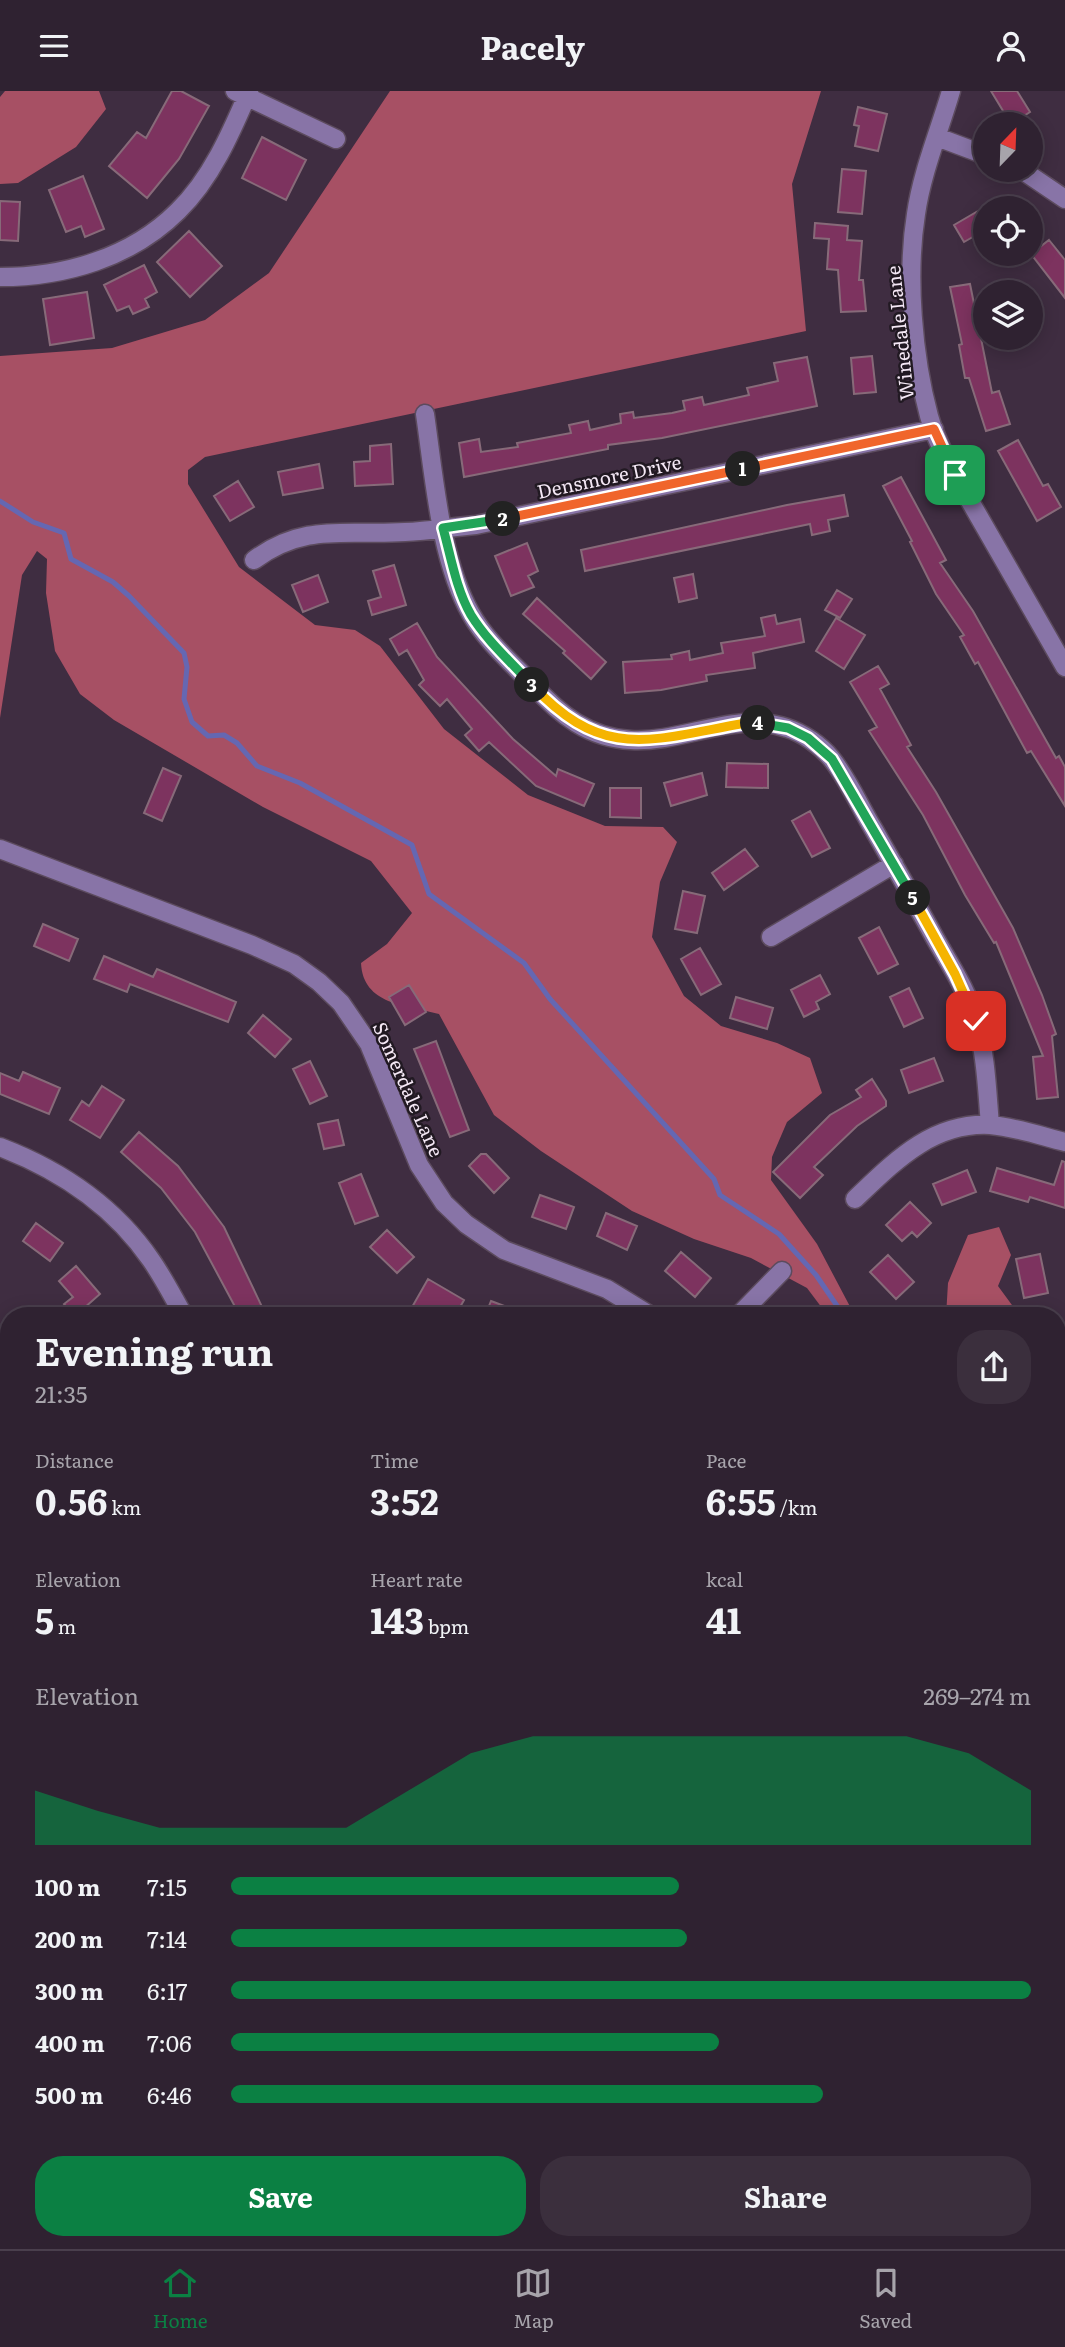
<!DOCTYPE html>
<html lang="en">
<head>
<meta charset="utf-8">
<style>
	:root { --surface:#2f2231; --page:#3b2f3d; --text:#f1f3f6; --muted:#a7a4ab; --line:#4a3f4d; --accent:#0b8043 }
	body { margin:0; font-family:Literata,serif; background:var(--page); color:var(--text); height:100vh; display:flex; flex-direction:column; font-size:26px; white-space:nowrap }
	* { box-sizing:border-box; margin:0 }
	p { font-size:23px; color:var(--muted) }
	.icon { flex:none; width:38px; height:38px; fill:none; stroke:currentColor; stroke-width:2; stroke-linecap:round; stroke-linejoin:round }
	.map { position:relative; flex:1; overflow:hidden }
	.sheet { position:absolute; left:0px; top:1216px; width:1066px; height:943px; display:flex; flex-direction:column; background:var(--surface); border-radius:28px 28px 0 0; box-shadow:0 4px 18px #0003,0 0 0 2px var(--line) }
	.sheet>* { flex:none }
	.needle { width:46px; rotate:23deg }
	.buttons { position:absolute; left:973px; top:21px; display:grid; gap:14px }
	.buttons a { display:grid; place-items:center; width:70px; height:70px; border-radius:50%; background:var(--surface); box-shadow:0 4px 18px #0003,0 0 0 2px var(--line); font-size:35px }
	.pin { position:absolute; display:grid; place-items:center; width:60px; height:60px; color:#fff; margin:-30px; border-radius:14px; box-shadow:0 4px 10px #0006 }
	.km { position:absolute; width:35px; height:35px; margin:-18px; border-radius:50%; background:#222; color:#fff; font-size:19px; line-height:35px; text-align:center }
	.round { display:grid; place-items:center; flex:none; width:74px; height:74px; border-radius:28px; background:var(--page) }
	.summary { display:flex; align-items:center; justify-content:space-between; height:119px; padding:0 35px }
	h1 { font-size:38px; font-weight:700; line-height:52px }
	.stats { display:grid; grid-template-columns:repeat(3,1fr); gap:10px; height:119px; padding:7px 35px }
	.stats div { display:grid; align-content:center }
	.stats b { font-size:35px; font-weight:700 }
	.stats small { font-size:19px; font-weight:400 }
	.stats p { font-size:19px }
	.chart { height:196px; padding:14px 35px }
	.chart p { display:flex; justify-content:space-between }
	.chart svg { width:100%; height:126px; margin-top:7px; fill:var(--accent); opacity:.7 }
	.action { display:flex; gap:14px; margin-top:auto; padding:14px 35px }
	.action a { flex:1; height:80px; border-radius:28px; background:var(--accent); color:#fff; font-size:28px; font-weight:700; line-height:80px; text-align:center }
	.action a+a { background:var(--page); color:var(--text) }
	ul { padding:0 35px; list-style:none; font-size:23px }
	li { display:grid; grid-template-columns:112px 84px 1fr; align-items:center; height:52px }
	li i { height:18px; border-radius:9px; background:var(--accent) }
	header { display:flex; justify-content:space-between; align-items:center; height:91px; padding:0 35px; background:var(--surface); font-size:32px; font-weight:700 }
	.dock { display:flex; justify-content:space-around; align-items:center; height:98px; border-top:2px solid var(--line); background:var(--surface); font-size:19px; color:var(--muted) }
	.dock a { display:grid; justify-items:center; gap:4px }
	.dock .current { color:var(--accent) }
	.map>svg:first-child { display:block }
	.forest { fill:#a75064 }
	.lines { fill:none; stroke-linecap:round; stroke-linejoin:round }
	.stream { stroke:#6567b2; stroke-width:5 }
	.building { fill:#7d335f; stroke:#876a79; stroke-width:2 }
	.minor-casing { stroke:#5c4b5e; stroke-width:21 }
	.minor { stroke:#8874a7; stroke-width:18 }
	.split-1-casing { stroke:#fff; stroke-width:14 }
	.split-2-casing { stroke:#fff; stroke-width:14 }
	.split-3-casing { stroke:#fff; stroke-width:14 }
	.split-4-casing { stroke:#fff; stroke-width:14 }
	.split-5-casing { stroke:#fff; stroke-width:14 }
	.split-6-casing { stroke:#fff; stroke-width:14 }
	.split-1 { stroke:#f0652b; stroke-width:9 }
	.split-2 { stroke:#f0652b; stroke-width:9 }
	.split-3 { stroke:#22a559; stroke-width:9 }
	.split-4 { stroke:#f5b400; stroke-width:9 }
	.split-5 { stroke:#22a559; stroke-width:9 }
	.split-6 { stroke:#f5b400; stroke-width:9 }
	.labels { text-anchor:middle; dominant-baseline:central; stroke-width:5; stroke-linejoin:round; paint-order:stroke }
	.street-label { font-size:19px; fill:#f4e8f5; stroke:#211922 }
</style>
</head>
<body>
<header><svg class="icon" aria-label="menu" viewBox="0 0 24 24"><path d="M4 6h16M4 12h16M4 18h16"/></svg>Pacely<svg class="icon" aria-label="person" viewBox="0 0 24 24"><circle cx="12" cy="8" r="4"/><path d="M4 21q1-7 8-7t8 7"/></svg></header>
<div class="map">
<svg width="1065" height="2158" viewBox="0 0 1065 2158">
	<rect width="100%" height="100%" fill="#3f2d41"/>
	<!-- forest -->
	<path class="forest" d="M5,0H99L106,18L76,56L18,92L0,93V6Z
		M390,0H821L792,93L806,240L205,366L188,379V393L239,476L315,534L355,539L380,555L444,638L528,704L605,735L663,736L677,751L660,791L652,846L684,905L721,935L777,952L810,967L822,1002L787,1031L772,1066L771,1089L817,1153L855,1225H828L807,1197L751,1167L694,1148L632,1120L541,1060L494,1024L439,923C406,914 363,914 361,872L387,853L412,822L371,770L263,716L114,629L80,603L55,560L46,502L47,468L37,460L22,484L0,627V265L112,257L205,229L269,182Z
		M999,1136L1011,1164L998,1195L1020,1225H946L948,1192L968,1144Z
		M1057,1258L1065,1262V1395L1057,1397Z"/>
	<g class="lines">
		<!-- stream -->
		<path class="stream" d="M0,410L33,431L64,442L71,468L113,491L129,505L184,562L187,576L184,608L192,631L208,645L224,644L237,652L257,675L300,692L412,754L429,803L524,872L550,908L714,1088L720,1104L779,1143L816,1184L844,1225
			M784,2158L786,2151"/>
	</g>
	<!-- building -->
	<path class="building" d="M172,0H181L209,15L179,68L147,107L109,75L137,41L146,47Z
		M991,0H1017L1030,21L1011,33Z
		M858,16L887,23L878,60L855,55L859,35L854,34Z
		M262,46L306,69L286,109L242,87Z
		M842,78L866,80L862,123L838,121Z
		M83,85L104,138L85,146L81,135L66,141L49,99Z
		M0,110L20,111L18,150L0,149Z
		M985,116V139L964,151L954,134Z
		M815,132L848,135L847,149L862,150L859,189H863L866,220L841,221L838,179L827,178L829,148L814,147Z
		M189,140L222,175L190,206L157,171Z
		M1049,149L1065,169V207L1031,163Z
		M144,174L157,201L145,208L149,216L133,223L129,215L117,220L104,194Z
		M970,193L992,302L999,300L1010,333L986,340L969,287H965L959,254L962,253L950,196Z
		M87,201L94,247L50,254L43,208Z
		M872,265L876,301L854,303L851,267Z
		M807,266L817,315L662,347L608,354V358L464,386L459,352L479,348L481,361L518,356L517,352L571,342L569,334L588,330L590,339L621,332L620,323L633,321L634,327L672,322L685,319L683,310L702,306L704,314L749,304L747,297L778,290L774,272Z
		M1018,349L1043,395L1048,393L1061,416L1037,430L998,360Z
		M391,353L393,393L355,395L354,371L370,370V355Z
		M319,373L323,397L283,404L278,381Z
		M901,386L946,469L940,472L973,520L1056,667L1059,665L1065,676V715L1031,660L1027,662L978,571L975,573L960,546L964,544L936,503L910,451L912,450L883,395Z
		M238,390L254,416L230,430L214,405Z
		M844,404L848,425L828,429L830,440L812,444L810,433L585,480L581,459L787,414Z
		M527,452L538,480L528,485L534,496L511,505L495,465Z
		M394,474L406,514L372,524L368,510L381,506L373,480Z
		M693,483L697,507L679,511L674,487Z
		M318,484L328,511L303,521L292,494Z
		M837,499L852,508L840,527L825,519Z
		M537,507L606,571L591,588L563,562L565,560L523,523Z
		M775,524L777,533L800,528L804,551L753,562L755,577L706,584L707,590L661,599L625,602L623,571L672,568L671,564L689,560L690,569L723,562L721,552L765,545L761,527Z
		M836,527L865,544L844,578L816,560Z
		M417,532L437,566L513,648L556,685L558,678L594,693L584,715L536,695L489,651L479,660L465,644L472,638L447,608L440,615L419,594L424,589L407,559L399,564L390,548Z
		M878,575L889,593L880,598L911,654L907,656L936,701L1013,837L1042,904L1056,943L1052,945L1058,1006L1037,1008L1033,966L1043,965L996,851L994,852L965,804L923,724L869,640L877,636L850,591Z
		M727,672L768,673V697L726,696Z
		M163,677L181,685L162,730L144,722Z
		M702,682L707,704L671,715L664,692Z
		M610,697H641V727L610,726Z
		M810,720L830,757L812,766L792,730Z
		M745,758L758,775L724,799L712,782Z
		M683,800L705,805L697,842L675,838Z
		M43,833L78,848L69,870L34,855Z
		M879,836L898,873L878,883L859,847Z
		M700,857L721,893L701,904L681,868Z
		M104,865L153,886L157,878L236,911L228,931L130,893L127,901L94,888Z
		M820,884L830,903L816,911L819,918L804,926L791,899Z
		M409,894L426,921L405,934L389,906Z
		M909,897L923,927L904,936L890,906Z
		M736,906L773,917L767,938L730,927Z
		M263,924L291,948L275,966L248,942Z
		M436,950L469,1039L450,1046L414,958Z
		M934,967L943,990L909,1002L901,979Z
		M310,970L327,1005L310,1013L293,978Z
		M23,981L60,997L49,1023L0,1003V982L19,990Z
		M872,988L886,1010V1015L857,1035L814,1076L823,1084L800,1107L773,1081L830,1024L861,1006L856,999Z
		M102,995L124,1009L100,1047L70,1029L82,1010L89,1015Z
		M338,1029L344,1054L324,1058L318,1033Z
		M139,1041L178,1075L224,1136L264,1220L254,1225H240L195,1141L161,1097L121,1061Z
		M481,1063H486L509,1087L494,1102L469,1075Z
		M1062,1070L1065,1071V1117L1030,1106L1028,1111L990,1100L997,1077L1054,1094Z
		M967,1079L976,1101L942,1114L933,1093Z
		M361,1083L378,1125L355,1133L339,1092Z
		M540,1104L574,1116L566,1138L532,1126Z
		M910,1111L931,1132L917,1146L912,1141L902,1150L886,1134Z
		M606,1122L637,1135L627,1159L597,1145Z
		M36,1132L63,1152L50,1170L23,1150Z
		M387,1139L414,1166L397,1182L370,1156Z
		M681,1161L711,1187L695,1206L665,1180Z
		M1040,1163L1048,1202L1024,1207L1016,1168Z
		M888,1164L914,1191L896,1208L870,1181Z
		M76,1175L100,1203L75,1225L64,1213L73,1206L59,1190Z
		M428,1188L464,1209L455,1225H407Z
		M491,1210L528,1224V1225H485Z"/>
	<g class="lines">
		<defs>
			<path id="minor" d="M235,0L336,48
				M951,0C939,41 922,81 916,123C906,185 913,266 929,325C935,346 945,365 955,384L1065,576
				M937,46L985,64
				M1022,79L1065,108
				M0,186C64,186 131,167 178,120C211,88 231,42 249,0
				M425,323C434,384 440,469 471,523C486,550 512,572 533,594C560,624 589,647 631,649C683,652 736,619 787,637C803,642 820,654 831,667C848,688 860,716 874,739C895,776 916,812 936,849C951,875 968,901 976,930C986,963 987,999 990,1034
				M254,469C305,431 347,445 405,441C429,440 452,436 476,434L934,338
				M0,758L252,854L294,873L319,891L341,912L369,953L419,1074L444,1112L466,1133L504,1159L607,1198L651,1225
				M771,846L894,773
				M0,1056C60,1079 114,1115 151,1169C163,1186 173,1206 184,1225
				M855,1108C894,1071 932,1031 990,1034C1015,1036 1041,1045 1065,1051
				M738,1225L782,1180
				M0,1512L9,1525
				M1057,1527L1065,1524
				M1057,1794L1065,1796
				M0,2009L9,2024
				M61,2151L64,2158
				M357,2151L359,2158
				M969,2151L1000,2158
				M652,2158L653,2151
				M933,2158L934,2151"/>
		</defs>
		<!-- minor casing -->
		<use href="#minor" class="minor-casing"/>
		<!-- minor -->
		<use href="#minor" class="minor"/>
	</g>
	<g class="lines">
		<defs>
			<path id="split-1" d="M743,378L934,338L955,384"/>
			<path id="split-2" d="M503,428L743,378"/>
			<path id="split-3" d="M503,428L443,437C451,466 456,498 471,524C487,550 512,572 532,594"/>
			<path id="split-4" d="M532,594C605,672 652,648 746,632H758"/>
			<path id="split-5" d="M758,632L788,637L808,647L832,668L913,807"/>
			<path id="split-6" d="M913,807L955,883L976,930"/>
		</defs>
		<!-- split-1 casing -->
		<use href="#split-1" class="split-1-casing"/>
		<!-- split-2 casing -->
		<use href="#split-2" class="split-2-casing"/>
		<!-- split-3 casing -->
		<use href="#split-3" class="split-3-casing"/>
		<!-- split-4 casing -->
		<use href="#split-4" class="split-4-casing"/>
		<!-- split-5 casing -->
		<use href="#split-5" class="split-5-casing"/>
		<!-- split-6 casing -->
		<use href="#split-6" class="split-6-casing"/>
		<!-- split-1 -->
		<use href="#split-1" class="split-1"/>
		<!-- split-2 -->
		<use href="#split-2" class="split-2"/>
		<!-- split-3 -->
		<use href="#split-3" class="split-3"/>
		<!-- split-4 -->
		<use href="#split-4" class="split-4"/>
		<!-- split-5 -->
		<use href="#split-5" class="split-5"/>
		<!-- split-6 -->
		<use href="#split-6" class="split-6"/>
	</g>
	<g class="labels">
		<!-- street labels -->
		<g class="street-label">
			<text transform="translate(899 242) rotate(-96)">Winedale Lane</text>
			<text transform="translate(609 385) rotate(-12)">Densmore Drive</text>
			<text transform="translate(409 998) rotate(66)">Somerdale Lane</text>
		</g>
	</g>
</svg>
<div class="buttons">
<a><svg class="needle" viewBox="-14 -14 28 28"><path d="M0-13l5 13h-10z" fill="#e53935"/><path d="M0 13l5-13h-10z" fill="#a7a4ab"/></svg></a>
<a><svg class="icon" aria-label="locate" viewBox="0 0 24 24"><circle cx="12" cy="12" r="6"/><path d="M12 2v4M12 18v4M2 12h4M18 12h4"/></svg></a>
<a><svg class="icon" aria-label="layers" viewBox="0 0 24 24"><path d="M12 4l9 5-9 5-9-5zM3 14l9 5 9-5"/></svg></a>
</div>
<div class="pin" style="left:955px;top:384px;background:#1e9e55"><svg class="icon" aria-label="arrive" viewBox="0 0 24 24"><path d="M6 21V4h12l-3 4 3 4H6"/></svg></div>
<div class="pin" style="left:976px;top:930px;background:#d93025"><svg class="icon" aria-label="check" viewBox="0 0 24 24"><path d="M5 12l5 5 9-10"/></svg></div>
<b class="km" style="left:743px;top:378px">1</b>
<b class="km" style="left:503px;top:428px">2</b>
<b class="km" style="left:532px;top:594px">3</b>
<b class="km" style="left:758px;top:632px">4</b>
<b class="km" style="left:913px;top:807px">5</b>
<section class="sheet">
<div class="summary"><div><h1>Evening run</h1><p>21:35</p></div><a class="round"><svg class="icon" aria-label="share" viewBox="0 0 24 24"><path d="M12 15V3M7 8l5-5 5 5M5 13v7h14v-7"/></svg></a></div>
<div class="stats">
<div><p>Distance</p><b>0.56<small> km</small></b></div>
<div><p>Time</p><b>3:52</b></div>
<div><p>Pace</p><b>6:55<small> /km</small></b></div>
</div>
<div class="stats">
<div><p>Elevation</p><b>5<small> m</small></b></div>
<div><p>Heart rate</p><b>143<small> bpm</small></b></div>
<div><p>kcal</p><b>41</b></div>
</div>
<div class="chart"><p><span>Elevation</span>269–274 m</p>
<svg viewBox="0 0 160 44" preserveAspectRatio="none"><path d="M0 44V25L10 32L20 38L30 38L40 38L50 38L60 25L70 12L80 6L90 6L100 6L110 6L120 6L130 6L140 6L150 12L160 25V44z"/></svg>
</div>
<ul>
<li><b>100 m</b>7:15<i style="width:56%"></i></li>
<li><b>200 m</b>7:14<i style="width:57%"></i></li>
<li><b>300 m</b>6:17<i style="width:100%"></i></li>
<li><b>400 m</b>7:06<i style="width:61%"></i></li>
<li><b>500 m</b>6:46<i style="width:74%"></i></li>
</ul>
<div class="action"><a>Save</a><a>Share</a></div>
</section>
</div>
<nav class="dock">
<a class="current"><svg class="icon" aria-label="home" viewBox="0 0 24 24"><path d="M3 11l9-7 9 7M6 9v11h12V9"/></svg>Home</a>
<a><svg class="icon" aria-label="map" viewBox="0 0 24 24"><path d="M3 6l6-2 6 2 6-2v14l-6 2-6-2-6 2zM9 4v14M15 6v14"/></svg>Map</a>
<a><svg class="icon" aria-label="saved" viewBox="0 0 24 24"><path d="M7 4h10v16l-5-4-5 4z"/></svg>Saved</a>
</nav>
</body>
</html>
